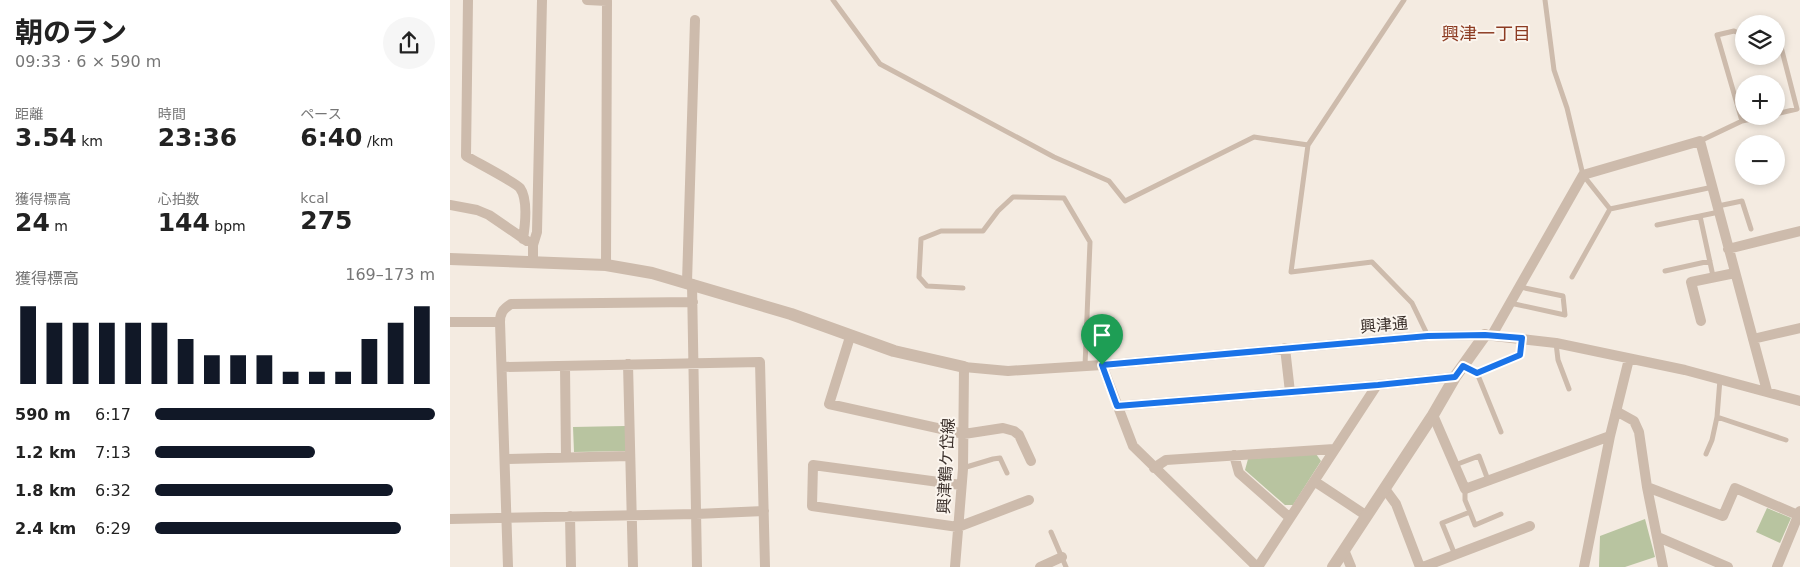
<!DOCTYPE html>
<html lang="ja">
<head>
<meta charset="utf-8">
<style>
	:root { --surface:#fff; --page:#f6f6f6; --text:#222; --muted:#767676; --accent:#111827 }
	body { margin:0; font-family:"DejaVu Sans","Noto Sans JP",sans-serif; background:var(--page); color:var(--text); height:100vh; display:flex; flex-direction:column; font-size:19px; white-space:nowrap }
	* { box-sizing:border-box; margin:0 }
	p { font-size:16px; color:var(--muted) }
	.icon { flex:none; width:28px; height:28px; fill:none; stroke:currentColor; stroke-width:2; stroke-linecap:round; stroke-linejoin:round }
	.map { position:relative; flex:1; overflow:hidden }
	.details { display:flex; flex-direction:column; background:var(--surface); width:450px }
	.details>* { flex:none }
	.controls { position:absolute; left:1285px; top:15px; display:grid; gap:10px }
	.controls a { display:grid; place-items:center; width:50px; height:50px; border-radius:50%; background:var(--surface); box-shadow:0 2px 8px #0003; font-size:25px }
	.pin { position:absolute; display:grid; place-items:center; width:42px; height:42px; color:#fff; margin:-51px -21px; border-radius:50% 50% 50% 0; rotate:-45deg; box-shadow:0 0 5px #0007 }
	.pin .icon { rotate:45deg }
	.round { display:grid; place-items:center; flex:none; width:52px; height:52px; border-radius:26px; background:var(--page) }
	.summary { display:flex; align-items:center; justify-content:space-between; height:85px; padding:0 15px }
	h1 { font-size:28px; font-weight:700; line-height:38px }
	.figures { display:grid; grid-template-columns:repeat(3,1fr); gap:8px; height:85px; padding:5px 15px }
	.figures div { display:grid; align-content:center }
	.figures b { font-size:25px; font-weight:700 }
	.figures small { font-size:14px; font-weight:400 }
	.figures p { font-size:14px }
	.chart { height:140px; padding:10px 15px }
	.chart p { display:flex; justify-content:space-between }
	.chart svg { width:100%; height:90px; margin-top:5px; stroke:var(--accent); stroke-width:6 }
	ul { padding:0 15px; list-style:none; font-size:16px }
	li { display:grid; grid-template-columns:80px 60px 1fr; align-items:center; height:38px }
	li i { height:12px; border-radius:6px; background:var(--accent) }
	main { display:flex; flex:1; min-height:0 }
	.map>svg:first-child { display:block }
	.green { fill:#b8c4a0 }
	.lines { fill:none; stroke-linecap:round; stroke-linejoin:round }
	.service { stroke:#cdbbac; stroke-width:5 }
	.minor { stroke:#cdbbac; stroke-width:10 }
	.tertiary { stroke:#cdbbac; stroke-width:12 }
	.route-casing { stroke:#fff; stroke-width:10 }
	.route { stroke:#1a73e8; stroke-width:6 }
	.labels { text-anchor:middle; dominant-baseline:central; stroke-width:4; stroke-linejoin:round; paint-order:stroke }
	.street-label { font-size:16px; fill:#3b302b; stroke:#fbf5ee }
	.neighbourhood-label { font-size:18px; fill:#8c3b22; stroke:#fbf5ee }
</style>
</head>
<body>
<main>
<section class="details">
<div class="summary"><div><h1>朝のラン</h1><p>09:33 · 6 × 590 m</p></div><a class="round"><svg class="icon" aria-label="share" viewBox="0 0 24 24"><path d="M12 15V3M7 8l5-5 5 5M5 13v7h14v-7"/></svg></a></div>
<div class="figures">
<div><p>距離</p><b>3.54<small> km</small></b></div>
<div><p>時間</p><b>23:36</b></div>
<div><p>ペース</p><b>6:40<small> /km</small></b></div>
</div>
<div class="figures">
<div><p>獲得標高</p><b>24<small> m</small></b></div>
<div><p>心拍数</p><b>144<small> bpm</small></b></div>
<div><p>kcal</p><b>275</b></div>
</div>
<div class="chart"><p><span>獲得標高</span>169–173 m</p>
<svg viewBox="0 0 160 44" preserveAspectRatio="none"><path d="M5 44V6M15 44V14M25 44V14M35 44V14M45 44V14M55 44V14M65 44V22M75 44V30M85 44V30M95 44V30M105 44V38M115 44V38M125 44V38M135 44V22M145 44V14M155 44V6"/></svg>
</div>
<ul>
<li><b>590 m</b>6:17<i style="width:100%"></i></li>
<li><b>1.2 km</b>7:13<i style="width:57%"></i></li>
<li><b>1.8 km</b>6:32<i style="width:85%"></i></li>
<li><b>2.4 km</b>6:29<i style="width:88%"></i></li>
</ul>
</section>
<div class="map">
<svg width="1350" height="567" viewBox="0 0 1350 567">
	<rect width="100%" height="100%" fill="#f4ebe1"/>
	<!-- green -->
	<path class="green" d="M175,426L176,451L124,452L123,427Z
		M866,454L871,461L843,505H835L795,470L798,459Z
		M1317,508L1341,518L1330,543L1306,532Z
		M1195,519L1205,557L1175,567H1149L1150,536Z"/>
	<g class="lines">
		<!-- service -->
		<path class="service" d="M383,0L430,64L604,157L659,181L675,201L804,137L858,145L841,272L922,262L962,303L978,336
			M1095,0L1104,70L1117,108L1133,175L1160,209L1263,187
			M1326,40L1329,39L1347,109L1326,114
			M1292,121L1267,35L1284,31L1293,35L1294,43
			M1250,141L1292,121L1315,116
			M858,145L954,0
			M1268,206L1292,201L1301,229
			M1207,225L1250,216
			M1215,271L1260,261
			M1263,276L1250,216L1269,212
			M1122,277L1160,209
			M513,288L477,286L469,277L471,239L491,231H533L548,211L563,197L614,198L640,242L635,366
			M1060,303L1115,315L1113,296L1070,287
			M1106,343L1108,360L1119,389
			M1013,366L1027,373L1070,355L1072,339
			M1027,373L1051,432
			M1270,379L1267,417L1336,440
			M1256,454L1262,440L1267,417
			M1005,465L1029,456L1038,480
			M513,468L543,459L550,458L557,473
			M1015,489V500L1020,512
			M601,532L616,567
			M1005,555L992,523L1020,512L1025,525L1051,514"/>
		<!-- minor -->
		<path class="minor" d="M18,0L16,156C26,162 65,182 70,188C78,199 75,226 73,239
			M137,0L157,1L156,265
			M0,205L27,210L39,215L77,241
			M1278,249L1350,231
			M83,262V245L87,232L92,0
			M237,282L245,20
			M242,284L247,567
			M1251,321L1241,282L1285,273
			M0,322H50
			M1042,335L1133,175L1250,141L1317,391
			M400,337L379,404L514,434L553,428L564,431L569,435L581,461
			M1303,339L1350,328
			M835,348L840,392
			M178,364L183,567
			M652,365L683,446L807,567
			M115,366L116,458
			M52,367L310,362L315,567
			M667,406L927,385
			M1166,411L1184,421L1189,432L1197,487L1213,567
			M983,415L1015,489L1160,436
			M784,455L789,473L840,518
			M56,459L180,456
			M704,468L716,460L884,449
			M864,481L917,516
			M511,485L363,465L362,506L508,527L579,500
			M1197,487L1273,516L1285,488L1350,516
			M935,489L946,504L970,567
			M120,516L121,567
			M0,519L246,514L314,511
			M1208,537L1278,567
			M894,550L901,567
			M58,567L50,322C50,313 53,309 61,304L243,302
			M505,567L513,469L514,367L558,371L652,365L978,336L1035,335L1106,343L1235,370L1350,401
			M590,567L612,557
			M808,567L927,385L1005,377
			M973,567L1080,526
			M1134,567L1160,436L1179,359
			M1327,567L1350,511"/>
		<!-- tertiary -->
		<path class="tertiary" d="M0,259L156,265L202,273L341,314L444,351L514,367
			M883,567L983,415L1005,377L1035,335"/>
	</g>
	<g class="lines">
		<defs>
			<path id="route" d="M1035,335L1072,338L1070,355L1027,373L1013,366L1005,377L928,385L667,406L652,365L978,336Z"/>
		</defs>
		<!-- route casing -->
		<use href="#route" class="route-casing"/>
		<!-- route -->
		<use href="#route" class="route"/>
	</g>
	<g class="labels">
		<!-- street labels -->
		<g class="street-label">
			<text transform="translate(934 325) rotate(-5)">興津通</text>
			<text transform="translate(496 466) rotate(-87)">興津鶴ケ岱線</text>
		</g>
		<!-- neighbourhood labels -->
		<g class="neighbourhood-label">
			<text x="1036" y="33">興津一丁目</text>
		</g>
	</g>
</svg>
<div class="controls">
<a><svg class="icon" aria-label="layers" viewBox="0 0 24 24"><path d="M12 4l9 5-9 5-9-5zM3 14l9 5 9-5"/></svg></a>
<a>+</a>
<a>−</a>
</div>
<div class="pin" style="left:652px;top:365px;background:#1e9e55"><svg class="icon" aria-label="arrive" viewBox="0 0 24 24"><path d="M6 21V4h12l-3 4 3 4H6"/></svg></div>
</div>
</main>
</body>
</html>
